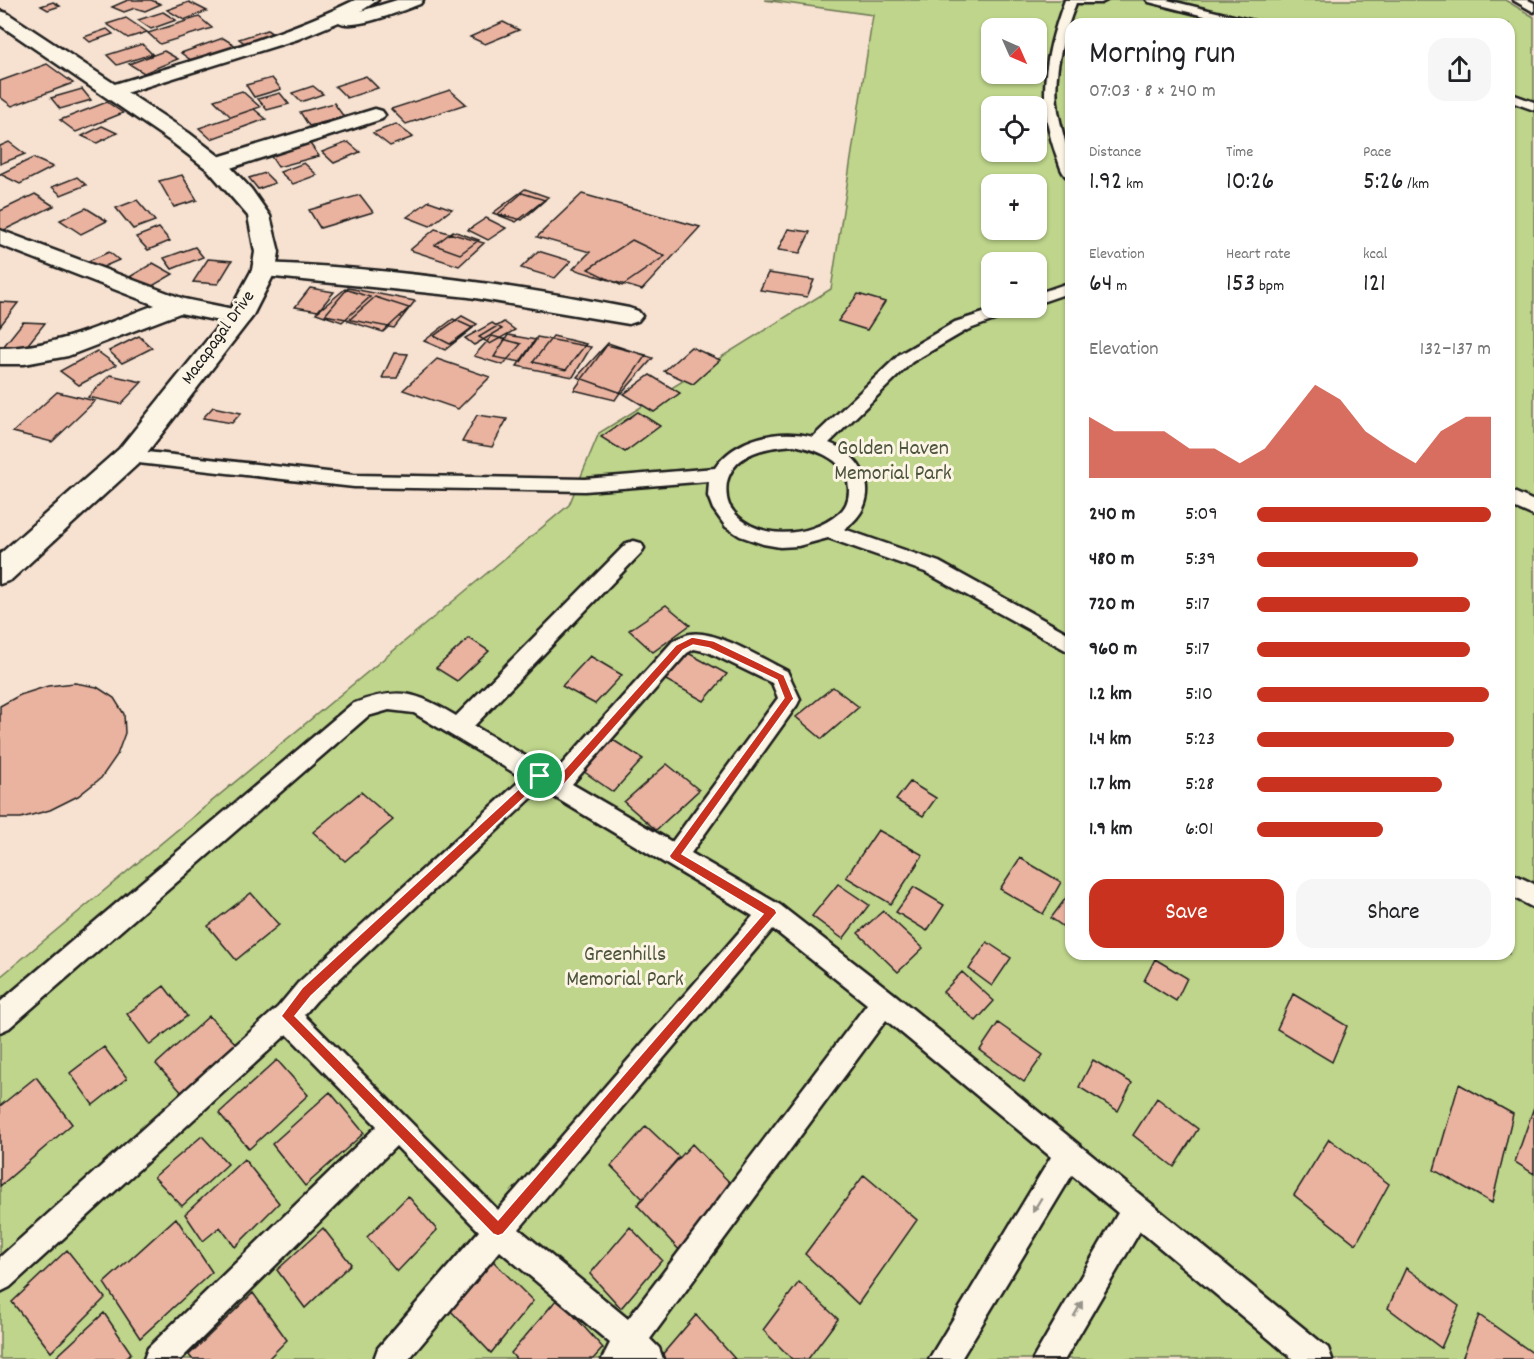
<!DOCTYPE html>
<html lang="en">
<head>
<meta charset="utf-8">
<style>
	:root { --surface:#fff; --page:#f6f6f6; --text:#202124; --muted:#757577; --accent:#c8321e }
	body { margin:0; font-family:Dekko,sans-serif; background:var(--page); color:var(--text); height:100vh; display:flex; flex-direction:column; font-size:22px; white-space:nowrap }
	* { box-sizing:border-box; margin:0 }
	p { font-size:20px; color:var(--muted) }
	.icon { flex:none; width:33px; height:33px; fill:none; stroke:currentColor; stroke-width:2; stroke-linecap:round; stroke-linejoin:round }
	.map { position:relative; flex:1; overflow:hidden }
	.side { position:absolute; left:1065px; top:18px; width:450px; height:942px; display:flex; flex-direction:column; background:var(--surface); border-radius:18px; box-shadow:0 2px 4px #0004 }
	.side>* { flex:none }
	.needle { width:39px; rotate:135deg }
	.buttons { position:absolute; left:981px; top:18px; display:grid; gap:12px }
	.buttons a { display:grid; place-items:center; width:66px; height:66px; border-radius:12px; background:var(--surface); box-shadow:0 2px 4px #0004; font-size:30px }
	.pin { position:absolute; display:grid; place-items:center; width:51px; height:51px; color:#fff; margin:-26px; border:3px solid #fff; border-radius:50%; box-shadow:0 2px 6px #0007 }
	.round { display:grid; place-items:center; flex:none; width:63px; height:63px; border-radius:18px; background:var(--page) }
	.overview { display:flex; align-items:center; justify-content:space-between; height:102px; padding:0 24px }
	h1 { font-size:33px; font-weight:600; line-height:45px }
	.stats { display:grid; grid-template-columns:repeat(3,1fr); gap:9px; height:102px; padding:6px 24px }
	.stats div { display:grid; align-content:center }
	.stats b { font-size:26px; font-weight:600 }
	.stats small { font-size:16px; font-weight:400 }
	.stats p { font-size:16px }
	.chart { height:168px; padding:12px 24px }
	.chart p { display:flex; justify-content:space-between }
	.chart svg { width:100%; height:108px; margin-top:6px; fill:var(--accent); opacity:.7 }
	.cta { display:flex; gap:12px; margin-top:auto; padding:12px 24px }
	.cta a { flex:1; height:69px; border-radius:18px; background:var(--accent); color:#fff; font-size:24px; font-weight:600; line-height:69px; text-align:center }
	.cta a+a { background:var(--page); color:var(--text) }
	ul { padding:0 24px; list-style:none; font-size:20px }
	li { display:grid; grid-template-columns:96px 72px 1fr; align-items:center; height:45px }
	li i { height:15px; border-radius:8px; background:var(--accent) }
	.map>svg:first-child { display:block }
	.green { fill:#bed58b; stroke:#6d7854; stroke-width:1.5; fill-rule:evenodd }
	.building { fill:#eab3a0; stroke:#1c1c1c; stroke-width:1.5 }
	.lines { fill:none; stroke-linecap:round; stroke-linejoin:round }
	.lane-casing { stroke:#1c1c1c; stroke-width:5 }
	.street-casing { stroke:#1c1c1c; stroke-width:5 }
	.secondary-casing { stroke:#1c1c1c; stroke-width:5 }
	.lane { fill:#fcf5e5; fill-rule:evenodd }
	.street { fill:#fcf5e5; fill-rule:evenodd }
	.secondary { fill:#fcf5e5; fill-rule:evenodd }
	.oneway { fill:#97938b }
	.route { fill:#c8321e; stroke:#fff; stroke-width:1.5; fill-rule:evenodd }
	.labels { text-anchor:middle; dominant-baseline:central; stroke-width:6; stroke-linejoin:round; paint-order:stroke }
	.far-street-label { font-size:18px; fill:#1c1c1c; stroke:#fcf5e5 }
	.park-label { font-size:22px; fill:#4d543d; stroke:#fcf5e5 }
</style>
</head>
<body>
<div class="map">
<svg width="1534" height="1359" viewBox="0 0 1534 1359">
	<rect width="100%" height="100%" fill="#f7e1d0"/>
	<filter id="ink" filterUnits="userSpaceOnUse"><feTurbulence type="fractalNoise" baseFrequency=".0167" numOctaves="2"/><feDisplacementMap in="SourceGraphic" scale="12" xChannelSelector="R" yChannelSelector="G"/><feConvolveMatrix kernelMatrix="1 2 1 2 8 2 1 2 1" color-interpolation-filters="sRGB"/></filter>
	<g filter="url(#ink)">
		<!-- green -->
		<path class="green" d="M764,0H1505L1534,17V1359H0V977L569,505L599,433L831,289L873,15ZM1071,24H1509V954H1071ZM992,28H1036V74H992ZM992,106H1036V152H992ZM992,184H1036V230H992ZM992,262H1036V308H992Z"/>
		<!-- building -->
		<path class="building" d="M128,0H151L161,4L145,11L135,8L124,12L112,7Z
			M53,2L60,6L48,10L41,6Z
			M189,2L207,11L184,20L167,10Z
			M163,12L176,20L151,29L138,20Z
			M199,17L212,28L160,44L148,33Z
			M126,18L147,32L128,38L107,24Z
			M503,22L519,30L485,44L470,37Z
			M107,29L113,34L90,42L84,37Z
			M267,30L278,37L250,47L239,39Z
			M223,38L238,47L195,63L181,53Z
			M142,44L152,54L117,65L107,55Z
			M164,51L178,59L144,73L129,64Z
			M47,64L73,83L12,106L0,97V81Z
			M366,76L378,88L347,98L335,86Z
			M272,78L281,89L254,97L246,85Z
			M313,86L323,94L301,102L292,93Z
			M82,89L91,100L60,109L51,98Z
			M450,90L466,104L406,124L391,109Z
			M242,91L260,107L231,117L214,100Z
			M280,93L289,104L267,110L258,99Z
			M107,102L123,113L76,132L60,120Z
			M334,103L344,117L309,126L300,112Z
			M254,109L266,119L211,139L199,128Z
			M396,124L413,137L390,146L373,133Z
			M102,126L117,133L97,143L82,136Z
			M308,141L319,156L278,167L268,152Z
			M9,142L25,154L0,164V146Z
			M348,142L360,152L334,163L322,152Z
			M33,158L53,167L20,184L0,174Z
			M304,163L317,175L293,184L280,172Z
			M265,173L275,183L258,189L249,178Z
			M182,175L197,200L174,207L159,181Z
			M77,177L86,185L61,195L52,187Z
			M525,189L548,197L516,222L493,213Z
			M522,193L545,200L522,220L498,214Z
			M35,194L54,206L0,232V211Z
			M582,194L700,227L642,290L573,269L590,252L537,237Z
			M360,195L373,212L320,228L309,210Z
			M137,200L155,221L133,229L116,208Z
			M429,201L452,209L430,226L407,217Z
			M86,208L107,221L81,234L60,220Z
			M486,218L506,228L488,240L468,230Z
			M159,228L170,241L148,250L136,237Z
			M435,229L484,243L459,266L410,250Z
			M788,229L810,232L800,253L778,250Z
			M453,231L479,240L460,254L435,245Z
			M632,240L665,256L622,286L588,269Z
			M195,247L203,257L172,269L164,258Z
			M538,251L571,261L555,278L521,268Z
			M109,252L119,260L94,271L84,263Z
			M208,259L232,261L218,284L193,282Z
			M153,263L173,274L149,288L128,278Z
			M768,273L814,280L807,297L760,290Z
			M310,288L334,292L318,311L295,307Z
			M348,288L415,301L394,328L325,315Z
			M345,289L370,297L342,322L316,313Z
			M858,294L885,302L867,330L838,321Z
			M375,297L409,308L383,332L348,321Z
			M0,302L18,303L0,326Z
			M462,316L477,324L450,344L434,336Z
			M453,319L473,328L445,350L424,341Z
			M23,322L45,323L25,348L3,347Z
			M504,322L515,330L490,344L479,337Z
			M492,323L502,329L474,345L465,338Z
			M508,335L536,340L521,362L494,357Z
			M139,336L152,348L122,363L109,351Z
			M492,336L521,344L503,365L474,356Z
			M553,336L586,344L566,370L533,362Z
			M537,337L591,347L573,377L517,366Z
			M608,343L653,358L622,393L577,377Z
			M607,345L646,355L615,400L574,390Z
			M691,347L720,360L693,384L664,371Z
			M97,351L116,365L79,385L60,371Z
			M394,353L408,354L397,378H382Z
			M437,359L490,377L458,409L403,390Z
			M110,375L142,382L121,404L88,397Z
			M650,375L680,393L654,412L624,394Z
			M57,392L95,401L52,442L13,432Z
			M213,407L241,413L232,423L203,418Z
			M638,412L660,426L625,452L601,437Z
			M477,415L507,419L492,447L462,442Z
			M666,605L690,625L653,652L629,630Z
			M469,638L489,651L457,681L436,668Z
			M688,653L727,674L704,701L664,679Z
			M590,656L622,675L595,704L562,686Z
			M75,683L97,687L114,698L124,714L125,733L117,755L101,778L78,796L50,810L21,818H0V706L20,695L48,686Z
			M833,687L859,707L822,739L796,717Z
			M613,740L643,759L613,792L583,771Z
			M667,764L699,790L656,830L624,802Z
			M910,782L936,798L923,816L896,800Z
			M361,792L393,820L345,861L313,832Z
			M878,830L923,855L891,904L846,877Z
			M1020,858L1061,882L1043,914L1000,889Z
			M838,884L869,905L843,939L812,916Z
			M914,887L944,905L927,931L896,912Z
			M1071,891V932L1051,918Z
			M251,893L279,925L236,960L208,926Z
			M883,911L923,948L898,972L858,933Z
			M987,942L1011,958L992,986L969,969Z
			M1155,959L1187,978L1176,1001L1144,981Z
			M962,972L994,1001L976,1021L943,992Z
			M164,986L187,1016L150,1045L127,1014Z
			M1293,994L1347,1026L1332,1062L1277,1029Z
			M209,1016L238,1046L185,1096L156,1064Z
			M998,1023L1043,1055L1024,1082L980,1050Z
			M104,1047L127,1078L93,1105L70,1073Z
			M277,1060L308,1095L249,1149L219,1113Z
			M1093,1060L1132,1083L1118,1111L1079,1087Z
			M36,1077L72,1124L0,1186V1106Z
			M1459,1084L1513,1114L1492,1203L1434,1170Z
			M330,1092L364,1133L305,1186L272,1144Z
			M1157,1098L1198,1129L1174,1167L1133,1135Z
			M1534,1107V1174L1515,1162Z
			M646,1126L679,1157L643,1199L611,1166Z
			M202,1136L228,1164L182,1206L154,1177Z
			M1329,1139L1389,1184L1356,1244L1294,1195Z
			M692,1144L738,1191L684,1255L637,1205Z
			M244,1159L279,1203L235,1247L220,1227L203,1241L185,1214Z
			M864,1175L917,1220L858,1304L805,1254Z
			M408,1196L437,1230L397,1272L367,1237Z
			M176,1218L212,1272L140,1338L104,1283Z
			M630,1227L662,1260L621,1308L590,1274Z
			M323,1228L351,1264L305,1308L277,1270Z
			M67,1250L105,1298L51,1352L12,1302Z
			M491,1259L533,1301L491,1353L449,1309Z
			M1406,1268L1459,1306L1441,1348L1388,1308Z
			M799,1282L838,1319L808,1359H792L763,1330Z
			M253,1293L287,1340L268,1359H192L189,1355Z
			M558,1298L603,1348L593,1359H516L511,1353Z
			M104,1313L131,1353L125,1359H54Z
			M696,1315L735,1359H664L661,1356Z
			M1479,1315L1534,1354V1359H1462Z"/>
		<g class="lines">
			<defs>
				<path id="lane" d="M1065,0H1107L1101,3H1076C1063,37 1052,74 1058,111C1062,135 1071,155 1071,179C1062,177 1060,165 1057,157C1036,103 1045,53 1065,0Z
					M1147,0H1167L1254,21L1256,24H1236L1149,2Z
					M1513,0H1528L1534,3V12Z
					M1509,93L1534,102V110L1509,101Z
					M1071,282V292L1036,304V294Z
					M999,308H1021L1019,311L967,330L912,362L829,443C869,458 883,503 844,529L939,562L1071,635V653L925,572L828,538L798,546L780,547L763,544L740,536L726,527L713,509L708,496L709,481L585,491L354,487L129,462L123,460L120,456L123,452L129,450L354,475L585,479L715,468C735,438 779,428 813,437L900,354L955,322ZM794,445C818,450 849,460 849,490C849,499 846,508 838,514C809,539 750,542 729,505C726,498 726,489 727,482C735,452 767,447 794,445Z
					M1509,490L1534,501V516L1509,505Z
					M634,541L641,543L644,548L641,553L474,726L554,773L673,641C678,639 684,635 690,634C715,629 764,660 787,671L800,699L797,705L691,853L780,905L893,993L1328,1348L1332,1359H1293L1140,1231L1065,1359H1033L1118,1213L1072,1175L961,1359H929L1051,1157L886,1020L650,1339L659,1348L663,1359H602L610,1343L500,1251L409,1359H374L378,1348L479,1231L396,1146L181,1359H144L148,1348L377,1126L287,1034L10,1287L0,1292V1257L278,1007L298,983L523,778L414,713L389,710L368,716L9,1028L0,1032V1002L352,704C399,686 415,692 456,716L627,543ZM694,649L708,652L772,683L778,698L672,842L572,784L687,653ZM541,789L753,916L498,1210L304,1015L316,1001ZM773,929L867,1004L628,1319L519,1229Z
					M1509,872L1534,884V908L1509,895Z"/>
				<path id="street" d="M355,0H378L361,11L397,0H423L420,4C404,10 353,31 339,22L298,39L119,95H105L102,91L105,87C189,61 276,39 355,0Z
					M375,109L382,111L385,115L382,119L224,170L216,172L208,170L205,165L208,160Z
					M0,230L184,299L248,312L252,317L248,322L239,325L180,313L68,356L24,364H0V348C55,348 104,324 155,305L0,245Z
					M264,263C386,268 509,284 629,308L638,311L642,316L638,321L629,324L469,297L255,275L252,270L255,265Z"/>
				<path id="secondary" d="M0,11L7,13L189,133L224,160L251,189L270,216L279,252L276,270L252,317L139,463L11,580L0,584V554L119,449L228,314L252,270L255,252L248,216L208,170L173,143L0,25Z"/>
			</defs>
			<!-- lane casing -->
			<use href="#lane" class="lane-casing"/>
			<!-- street casing -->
			<use href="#street" class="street-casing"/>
			<!-- secondary casing -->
			<use href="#secondary" class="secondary-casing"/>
			<!-- lane -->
			<use href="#lane" class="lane"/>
			<!-- street -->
			<use href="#street" class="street"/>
			<!-- secondary -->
			<use href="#secondary" class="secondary"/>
		</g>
		<!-- one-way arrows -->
		<defs><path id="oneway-solid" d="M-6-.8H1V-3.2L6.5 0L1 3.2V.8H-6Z" transform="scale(1.5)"/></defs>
		<g class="oneway">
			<use href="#oneway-solid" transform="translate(1037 1205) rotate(121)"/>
			<use href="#oneway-solid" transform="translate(1078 1309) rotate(-60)"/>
		</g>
	</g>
	<!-- route -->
	<path class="route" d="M692,637L714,641L784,675L794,699L792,701L682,854L775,909L777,913L503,1234L498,1236L493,1234L281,1016L302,988L536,773L540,772L555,780L676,645ZM693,645L709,648L777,680L784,698L669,856L671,859L763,914L498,1220L295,1016L311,996L541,782L552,789H560L683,650Z"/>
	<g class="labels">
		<!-- far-street labels -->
		<g class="far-street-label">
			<text transform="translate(219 338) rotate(-54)">Macapagal Drive</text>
		</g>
		<!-- park labels -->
		<g class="park-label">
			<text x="893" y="449">Golden Haven<tspan x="893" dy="25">Memorial Park</tspan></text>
			<text x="625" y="955">Greenhills<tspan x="625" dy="25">Memorial Park</tspan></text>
		</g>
	</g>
</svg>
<div class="buttons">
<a><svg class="needle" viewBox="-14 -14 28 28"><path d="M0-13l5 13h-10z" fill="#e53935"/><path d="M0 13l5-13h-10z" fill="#757577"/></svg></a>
<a><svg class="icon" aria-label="locate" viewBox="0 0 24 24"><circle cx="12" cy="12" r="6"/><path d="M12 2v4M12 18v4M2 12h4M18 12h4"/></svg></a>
<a>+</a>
<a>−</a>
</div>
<div class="pin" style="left:540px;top:776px;background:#1e9e55"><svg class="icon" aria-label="arrive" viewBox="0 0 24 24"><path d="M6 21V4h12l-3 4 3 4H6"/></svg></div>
<section class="side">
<div class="overview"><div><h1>Morning run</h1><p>07:03 · 8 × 240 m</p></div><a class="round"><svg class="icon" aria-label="share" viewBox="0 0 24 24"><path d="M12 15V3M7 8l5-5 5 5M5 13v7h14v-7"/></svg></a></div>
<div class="stats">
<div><p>Distance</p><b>1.92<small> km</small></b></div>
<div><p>Time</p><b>10:26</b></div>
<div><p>Pace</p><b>5:26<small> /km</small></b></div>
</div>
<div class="stats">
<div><p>Elevation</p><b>64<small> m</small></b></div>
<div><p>Heart rate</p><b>153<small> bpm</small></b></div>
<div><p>kcal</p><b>121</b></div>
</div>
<div class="chart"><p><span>Elevation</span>132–137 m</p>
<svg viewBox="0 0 160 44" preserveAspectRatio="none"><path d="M0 44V19L10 25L20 25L30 25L40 32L50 32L60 38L70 32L80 19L90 6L100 12L110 25L120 32L130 38L140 25L150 19L160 19V44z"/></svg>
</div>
<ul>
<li><b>240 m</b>5:09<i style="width:100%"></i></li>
<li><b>480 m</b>5:39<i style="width:69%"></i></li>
<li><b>720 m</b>5:17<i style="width:91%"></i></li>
<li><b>960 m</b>5:17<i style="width:91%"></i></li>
<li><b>1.2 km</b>5:10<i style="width:99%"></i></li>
<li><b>1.4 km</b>5:23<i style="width:84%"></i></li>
<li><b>1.7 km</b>5:28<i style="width:79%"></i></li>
<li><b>1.9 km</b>6:01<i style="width:54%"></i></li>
</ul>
<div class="cta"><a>Save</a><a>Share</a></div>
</section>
</div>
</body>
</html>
